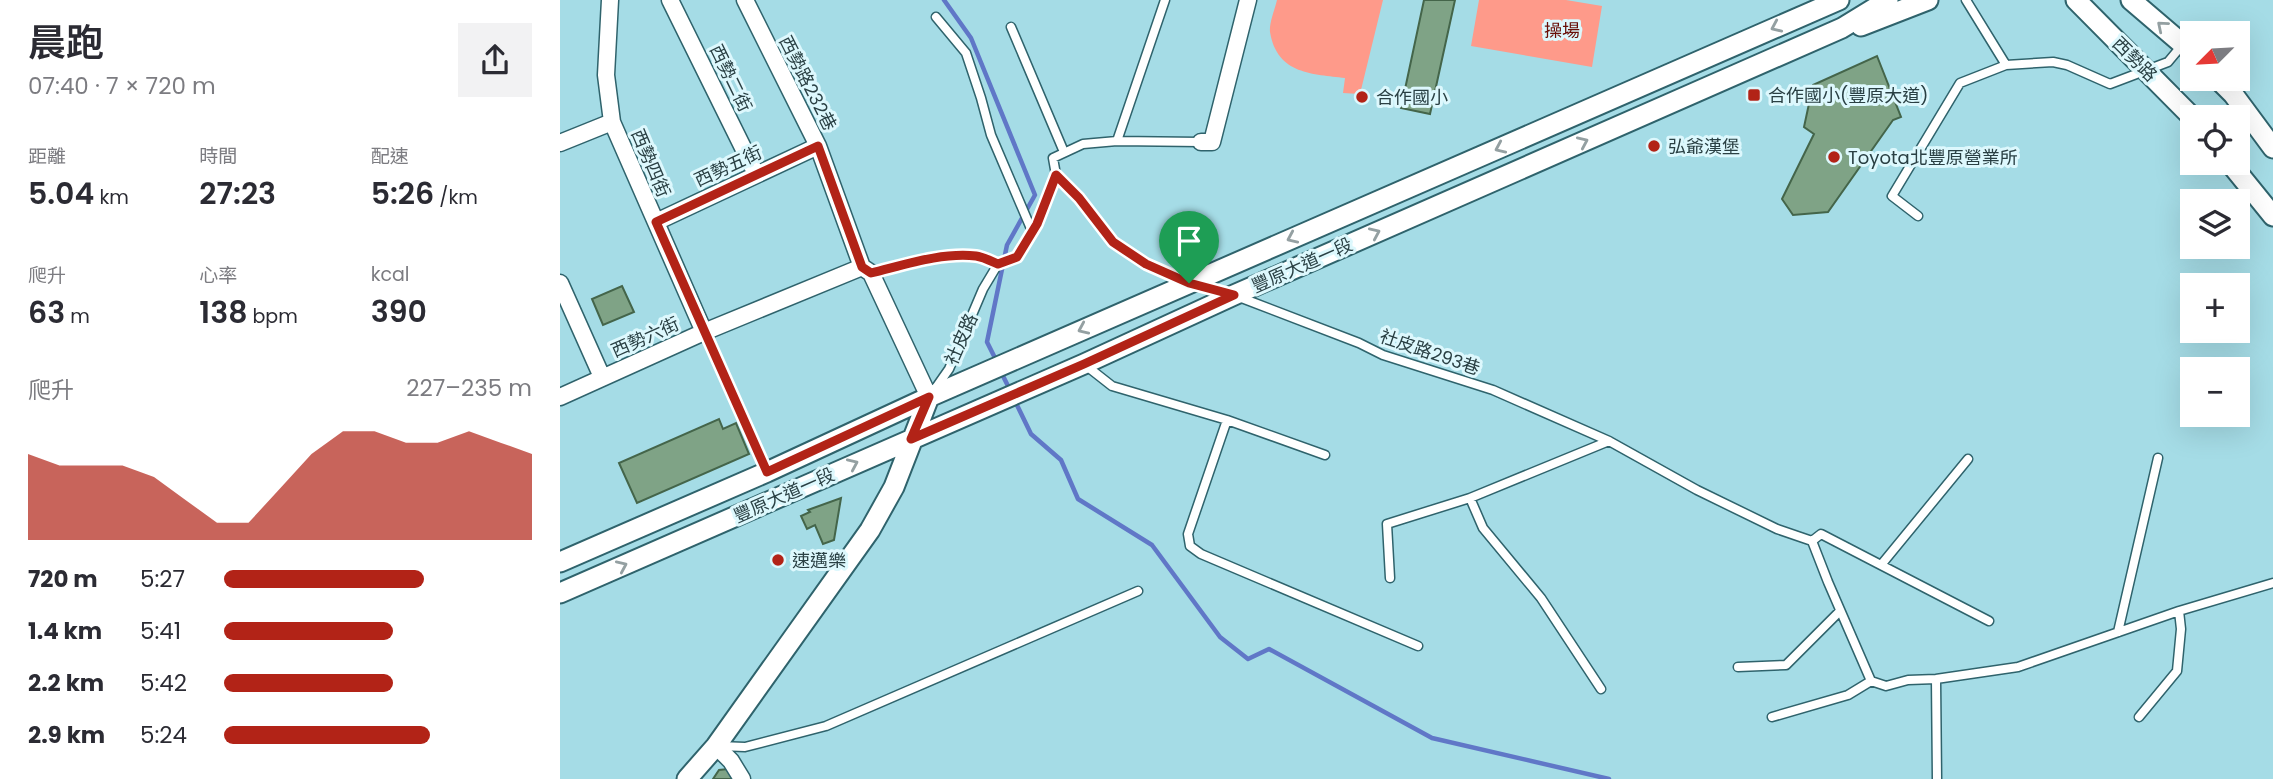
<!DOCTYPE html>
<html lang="zh-TW">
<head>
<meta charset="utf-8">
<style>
	:root { --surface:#fff; --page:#f2f2f3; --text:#2b2b33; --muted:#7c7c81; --accent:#b22317 }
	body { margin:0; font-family:Poppins,"Noto Sans TC",sans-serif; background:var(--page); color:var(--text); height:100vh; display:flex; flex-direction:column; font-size:26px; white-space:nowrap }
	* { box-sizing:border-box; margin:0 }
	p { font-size:23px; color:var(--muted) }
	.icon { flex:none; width:38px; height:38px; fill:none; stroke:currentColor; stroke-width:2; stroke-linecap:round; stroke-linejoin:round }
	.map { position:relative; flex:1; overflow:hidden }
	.drawer { display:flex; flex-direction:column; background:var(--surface); width:560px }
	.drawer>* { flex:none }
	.needle { width:46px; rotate:246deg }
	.controls { position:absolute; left:1620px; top:21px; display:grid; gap:14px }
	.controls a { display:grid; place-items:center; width:70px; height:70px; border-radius:0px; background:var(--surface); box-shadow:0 7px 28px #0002; font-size:35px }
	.pin { position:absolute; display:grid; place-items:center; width:60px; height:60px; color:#fff; margin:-72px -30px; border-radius:50% 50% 50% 0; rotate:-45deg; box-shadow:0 0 7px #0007 }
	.pin .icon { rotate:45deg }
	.round { display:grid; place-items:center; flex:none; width:74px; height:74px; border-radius:0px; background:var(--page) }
	.summary { display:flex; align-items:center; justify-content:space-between; height:119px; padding:0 28px }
	h1 { font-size:38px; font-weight:600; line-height:52px }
	.metrics { display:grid; grid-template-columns:repeat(3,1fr); gap:10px; height:119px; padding:7px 28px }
	.metrics div { display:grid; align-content:center }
	.metrics b { font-size:30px; font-weight:600 }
	.metrics small { font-size:19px; font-weight:400 }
	.metrics p { font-size:19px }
	.chart { height:196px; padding:14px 28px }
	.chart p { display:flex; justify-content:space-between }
	.chart svg { width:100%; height:126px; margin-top:7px; fill:var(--accent); opacity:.7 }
	ul { padding:0 28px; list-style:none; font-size:23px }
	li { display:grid; grid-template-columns:112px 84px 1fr; align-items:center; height:52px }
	li i { height:18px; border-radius:9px; background:var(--accent) }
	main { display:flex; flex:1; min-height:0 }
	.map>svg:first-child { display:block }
	.green { fill:#fe9a8a }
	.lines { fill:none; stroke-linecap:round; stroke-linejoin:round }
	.stream { stroke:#6077c7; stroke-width:4.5 }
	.building { fill:#7fa386; stroke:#44654a; stroke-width:2 }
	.service-casing { stroke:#2f636c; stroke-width:11 }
	.minor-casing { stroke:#2f636c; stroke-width:19 }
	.tertiary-casing { stroke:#2f636c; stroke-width:23 }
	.service { stroke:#fff; stroke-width:8 }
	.minor { stroke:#fff; stroke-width:16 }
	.tertiary { stroke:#fff; stroke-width:19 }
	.oneway { stroke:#94a0a2 }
	.route-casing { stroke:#fff; stroke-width:14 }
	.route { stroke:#b22317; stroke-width:9 }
	.poi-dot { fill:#b22317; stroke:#ddf8fd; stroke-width:2.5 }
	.labels { text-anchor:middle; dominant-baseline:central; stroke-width:6; stroke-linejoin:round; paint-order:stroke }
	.park-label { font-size:18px; fill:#690e07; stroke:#ddf8fd }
	.street-label { font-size:18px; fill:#2a4044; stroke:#ddf8fd }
	.poi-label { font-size:18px; fill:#2a4044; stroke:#ddf8fd; text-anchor:start }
</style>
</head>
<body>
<main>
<section class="drawer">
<div class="summary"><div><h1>晨跑</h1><p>07:40 · 7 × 720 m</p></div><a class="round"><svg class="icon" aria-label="share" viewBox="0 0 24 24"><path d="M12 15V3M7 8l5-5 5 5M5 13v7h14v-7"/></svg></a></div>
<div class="metrics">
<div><p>距離</p><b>5.04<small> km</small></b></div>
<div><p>時間</p><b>27:23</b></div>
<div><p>配速</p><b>5:26<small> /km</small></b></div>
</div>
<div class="metrics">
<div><p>爬升</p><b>63<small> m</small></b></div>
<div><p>心率</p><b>138<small> bpm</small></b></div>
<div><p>kcal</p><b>390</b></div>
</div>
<div class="chart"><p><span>爬升</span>227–235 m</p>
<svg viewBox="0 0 160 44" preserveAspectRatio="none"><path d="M0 44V14L10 18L20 18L30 18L40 22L50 30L60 38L70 38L80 26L90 14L100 6L110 6L120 10L130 10L140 6L150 10L160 14V44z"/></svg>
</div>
<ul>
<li><b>720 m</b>5:27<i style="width:65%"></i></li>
<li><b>1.4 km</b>5:41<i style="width:55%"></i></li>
<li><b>2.2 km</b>5:42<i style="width:55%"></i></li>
<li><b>2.9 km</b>5:24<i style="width:67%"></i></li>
</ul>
</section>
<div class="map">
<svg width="1713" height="779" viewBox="0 0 1713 779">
	<rect width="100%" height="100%" fill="#a5dce6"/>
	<!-- green -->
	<path class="green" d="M717,0H823L800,94L783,93L785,78C754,74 717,75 710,32C709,23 715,9 717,0Z
		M919,0H1006L1042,6L1032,67L911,46Z"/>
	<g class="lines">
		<!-- stream -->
		<path class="stream" d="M384,0L411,38L475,195L447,245L427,342L437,362
			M440,370L450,390
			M455,401L471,434L501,460L518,499L592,545L660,637L688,659L709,649L872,738L1049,779"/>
	</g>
	<!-- building -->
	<path class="building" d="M864,0H895L870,114L841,108Z
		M1317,56L1341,117L1333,120L1268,212L1233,215L1222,199L1254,134L1244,127L1253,85Z
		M62,286L74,312L43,325L32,299Z
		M159,419L163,429L176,423L189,454L77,503L59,463Z
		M281,498L274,540L263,544L255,525L247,529L241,516L250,512L248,510Z
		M168,769L174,779H153L159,770Z"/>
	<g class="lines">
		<defs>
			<path id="service" d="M1406,0L1446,65L1493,62L1507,65L1550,84L1608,62L1623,44
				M376,17L406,53L421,98L431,135L472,231
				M451,27L504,152
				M557,141L605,0
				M496,175L519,198L553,242L586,264L629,283L667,293
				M1358,216L1332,196L1400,83L1446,65
				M311,273C344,265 382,252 416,256C423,257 431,261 438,264
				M679,297L799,343L823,355L933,390L1049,441L1137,490L1217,529L1252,541L1268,582L1311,681L1326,686L1348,680L1376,679L1458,667L1619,611L1713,583
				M144,332L207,472
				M524,364L552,386L667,420L765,455
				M375,389L389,369L423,289L438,264L457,257L477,224L496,175L493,158L523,144L557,141L641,142
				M667,420L628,534L630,546L641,554L858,646
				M910,498L1049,441
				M1252,541L1261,534L1429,621
				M1321,565L1408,459
				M830,578L827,524L910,498L923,528L981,598L1041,689
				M1558,632L1598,458
				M1178,667L1226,665L1280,611
				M1376,679L1377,779
				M1212,717L1288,695L1311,681
				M1579,717L1617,671L1621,629L1619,611
				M159,746L185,747L266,726L578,591"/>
			<path id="minor" d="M50,0L46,75L52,122L144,332
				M110,0L196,174
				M185,0L258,146L302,267L311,273L369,397
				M641,142H652L688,0
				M0,143L52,122
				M96,222L258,146
				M0,283L42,377
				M0,397L144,332L302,267
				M156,746L171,761L182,779"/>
			<path id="tertiary" d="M1516,0L1633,118
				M1571,0L1633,53
				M1301,26L1368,0
				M1658,79L1673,94L1713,148
				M1670,163L1713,216
				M0,562L207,472L369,397L1279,0
				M0,593L524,364L674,295L1282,28L1328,0
				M127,779L156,746L310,530L334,487L369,397"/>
		</defs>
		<!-- service casing -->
		<use href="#service" class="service-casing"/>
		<!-- minor casing -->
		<use href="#minor" class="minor-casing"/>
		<!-- tertiary casing -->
		<use href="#tertiary" class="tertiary-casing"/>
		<!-- service -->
		<use href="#service" class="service"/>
		<!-- minor -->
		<use href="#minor" class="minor"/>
		<!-- tertiary -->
		<use href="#tertiary" class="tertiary"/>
	</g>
	<!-- one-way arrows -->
	<defs><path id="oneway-chevron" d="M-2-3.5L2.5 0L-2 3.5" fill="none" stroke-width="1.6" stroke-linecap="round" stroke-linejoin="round" transform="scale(1.75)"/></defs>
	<g class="oneway">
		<use href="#oneway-chevron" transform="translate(1602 26) rotate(-140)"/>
		<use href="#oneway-chevron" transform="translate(1216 27) rotate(156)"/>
		<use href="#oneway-chevron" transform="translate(1023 142) rotate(-24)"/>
		<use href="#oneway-chevron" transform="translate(940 148) rotate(156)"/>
		<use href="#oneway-chevron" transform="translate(815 233) rotate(-24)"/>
		<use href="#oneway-chevron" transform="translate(732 238) rotate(156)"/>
		<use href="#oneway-chevron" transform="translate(523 329) rotate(156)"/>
		<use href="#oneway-chevron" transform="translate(293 464) rotate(-24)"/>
		<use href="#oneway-chevron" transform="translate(62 566) rotate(-24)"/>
	</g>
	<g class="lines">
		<defs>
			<path id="route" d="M258,146L302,267L311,273C344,265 382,252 416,256C423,257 431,261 438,264L457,257L477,224L496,175L519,198L553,242L586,264L629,283L674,295L524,364L351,439L369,397L207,472L96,222Z"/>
		</defs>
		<!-- route casing -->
		<use href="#route" class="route-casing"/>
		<!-- route -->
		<use href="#route" class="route"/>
	</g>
	<!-- markers -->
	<g class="poi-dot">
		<rect x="1187" y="88" width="14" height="14" rx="3.5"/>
		<circle cx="802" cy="97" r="7"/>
		<circle cx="1094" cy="146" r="7"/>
		<circle cx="1274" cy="157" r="7"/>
		<circle cx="218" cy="560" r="7"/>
	</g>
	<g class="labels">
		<!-- park labels -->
		<g class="park-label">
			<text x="1002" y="30">操場</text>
		</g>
		<!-- street labels -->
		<g class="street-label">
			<text transform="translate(1575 59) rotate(45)">西勢路</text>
			<text transform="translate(171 78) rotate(64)">西勢二街</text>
			<text transform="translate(248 83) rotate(63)">西勢路232巷</text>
			<text transform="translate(91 163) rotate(67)">西勢四街</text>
			<text transform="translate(168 166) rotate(-25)">西勢五街</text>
			<text transform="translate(742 265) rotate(-24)">豐原大道一段</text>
			<text transform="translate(85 337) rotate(-24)">西勢六街</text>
			<text transform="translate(401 339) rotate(-66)">社皮路</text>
			<text transform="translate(870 352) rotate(19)">社皮路293巷</text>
			<text transform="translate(224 495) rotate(-24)">豐原大道一段</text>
		</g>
		<!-- poi labels -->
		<g class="poi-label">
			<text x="1208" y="95">合作國小(豐原大道)</text>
			<text x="816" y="97">合作國小</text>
			<text x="1108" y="146">弘爺漢堡</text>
			<text x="1288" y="157">Toyota北豐原營業所</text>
			<text x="232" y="560">速邁樂</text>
		</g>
	</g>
</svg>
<div class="controls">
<a><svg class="needle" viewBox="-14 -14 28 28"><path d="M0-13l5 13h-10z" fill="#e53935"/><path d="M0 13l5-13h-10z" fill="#7c7c81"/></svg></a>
<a><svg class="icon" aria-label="locate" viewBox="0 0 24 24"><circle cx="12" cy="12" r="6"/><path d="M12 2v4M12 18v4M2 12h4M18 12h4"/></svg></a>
<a><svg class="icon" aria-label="layers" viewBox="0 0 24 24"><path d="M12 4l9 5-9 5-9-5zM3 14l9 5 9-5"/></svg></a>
<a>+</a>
<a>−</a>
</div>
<div class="pin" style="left:629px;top:283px;background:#1e9e55"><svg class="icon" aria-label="arrive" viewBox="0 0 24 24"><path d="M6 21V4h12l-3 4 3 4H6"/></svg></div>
</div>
</main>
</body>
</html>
